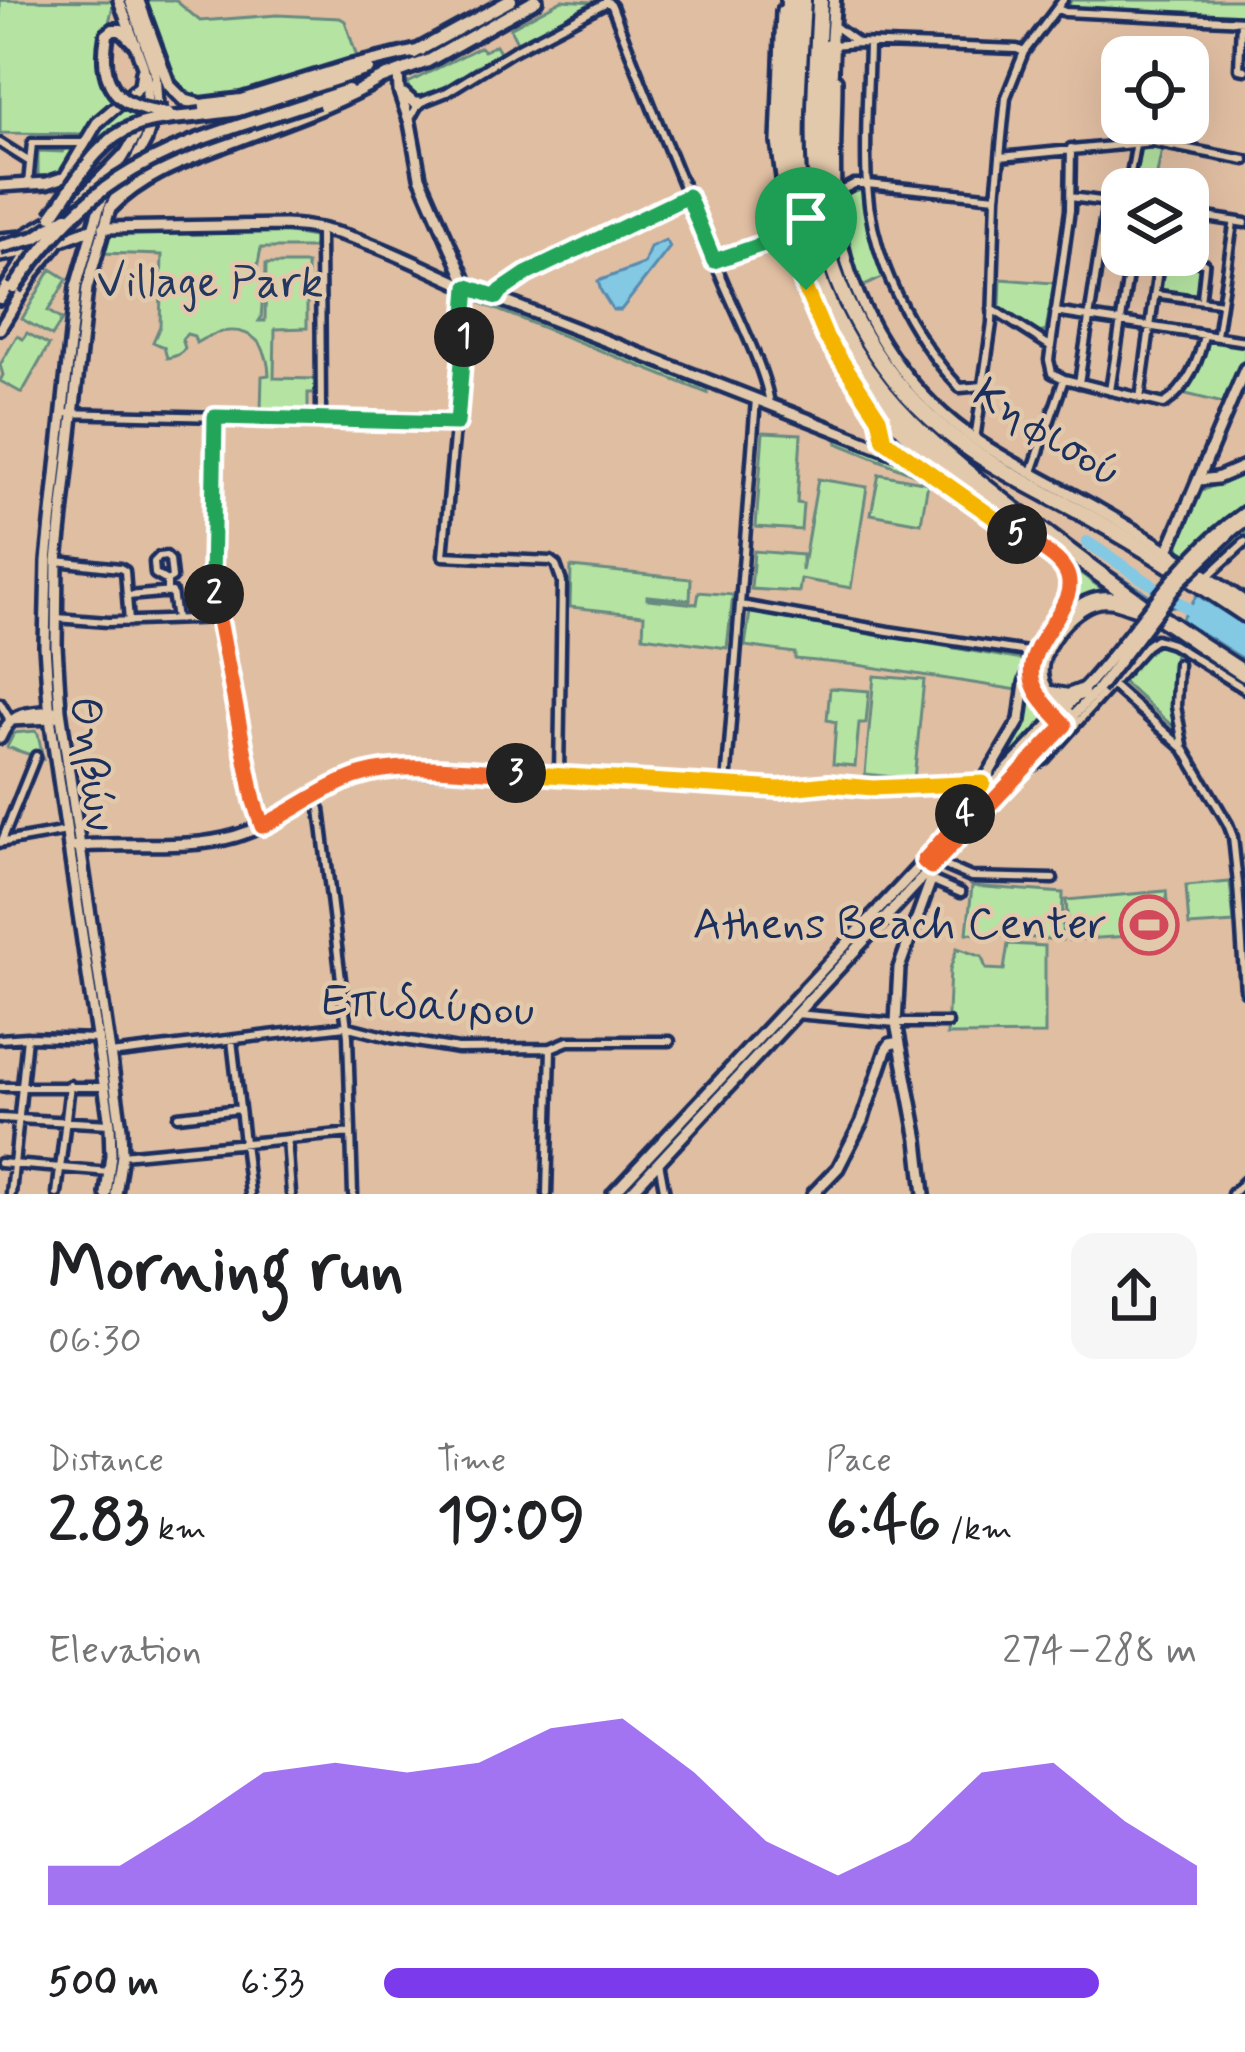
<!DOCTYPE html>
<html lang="en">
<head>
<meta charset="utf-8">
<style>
	:root { --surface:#fff; --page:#f6f6f6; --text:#202124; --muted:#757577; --accent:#7c3aed }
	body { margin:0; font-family:Mynerve,sans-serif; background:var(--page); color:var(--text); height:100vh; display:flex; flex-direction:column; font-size:45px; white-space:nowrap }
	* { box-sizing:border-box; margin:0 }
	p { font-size:39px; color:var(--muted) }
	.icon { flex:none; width:66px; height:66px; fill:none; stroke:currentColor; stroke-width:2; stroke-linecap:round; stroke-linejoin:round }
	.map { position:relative; height:1194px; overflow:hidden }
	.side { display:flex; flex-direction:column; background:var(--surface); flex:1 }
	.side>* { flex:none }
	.fabs { position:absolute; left:1101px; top:36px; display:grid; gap:24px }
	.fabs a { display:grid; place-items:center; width:108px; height:108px; border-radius:24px; background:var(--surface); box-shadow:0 12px 48px #0002; font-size:60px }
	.pin { position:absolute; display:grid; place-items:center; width:102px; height:102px; color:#fff; margin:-123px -51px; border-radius:50% 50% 50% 0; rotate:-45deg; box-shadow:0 0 12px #0007 }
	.pin .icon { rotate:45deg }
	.km { position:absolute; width:60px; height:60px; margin:-30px; border-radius:50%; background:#222; color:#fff; font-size:33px; line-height:60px; text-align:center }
	.round { display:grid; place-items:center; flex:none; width:126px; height:126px; border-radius:24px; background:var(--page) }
	.overview { display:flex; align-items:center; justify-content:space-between; height:204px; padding:0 48px }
	h1 { font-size:66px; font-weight:800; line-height:90px }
	.metrics { display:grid; grid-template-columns:repeat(3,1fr); gap:18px; height:204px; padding:12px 48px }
	.metrics div { display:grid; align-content:center }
	.metrics b { font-size:60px; font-weight:800 }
	.metrics small { font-size:33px; font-weight:400 }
	.metrics p { font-size:33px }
	.chart { height:336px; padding:24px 48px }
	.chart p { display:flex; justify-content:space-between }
	.chart svg { width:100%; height:216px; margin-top:12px; fill:var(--accent); opacity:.7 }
	ul { padding:0 48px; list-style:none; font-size:39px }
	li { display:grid; grid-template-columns:192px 144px 1fr; align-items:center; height:90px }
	li i { height:30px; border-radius:15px; background:var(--accent) }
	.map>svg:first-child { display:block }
	.green { fill:#b5e4a2; stroke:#688a80; stroke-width:3 }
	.water { fill:#83c9e4; stroke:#598bae; stroke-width:3 }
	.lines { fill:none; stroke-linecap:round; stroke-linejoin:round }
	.stream { stroke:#598bae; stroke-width:3 }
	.river { stroke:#83c9e4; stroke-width:12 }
	.pedestrian-casing { stroke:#1b2f5e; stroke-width:14 }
	.minor-casing { stroke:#1b2f5e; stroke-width:15 }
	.tertiary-casing { stroke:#1b2f5e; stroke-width:18 }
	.secondary-casing { stroke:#1b2f5e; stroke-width:18 }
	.primary-casing { stroke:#1b2f5e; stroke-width:20 }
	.motorway-casing { stroke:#1b2f5e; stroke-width:22 }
	.pedestrian { stroke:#e3c9ab; stroke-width:4.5 }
	.minor { stroke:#e3c9ab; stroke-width:6 }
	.tertiary { stroke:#e3c9ab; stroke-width:9 }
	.secondary { stroke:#e3c9ab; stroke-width:9 }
	.primary { stroke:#e3c9ab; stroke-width:10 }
	.motorway { stroke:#e3c9ab; stroke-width:14 }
	.tertiary-bridge-casing { stroke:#1b2f5e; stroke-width:18; stroke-linecap:butt }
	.primary-bridge-casing { stroke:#1b2f5e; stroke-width:20; stroke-linecap:butt }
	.tertiary-bridge { stroke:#e3c9ab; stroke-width:9 }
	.primary-bridge { stroke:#e3c9ab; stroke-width:10 }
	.split-1-casing { stroke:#fff; stroke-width:24 }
	.split-2-casing { stroke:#fff; stroke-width:24 }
	.split-3-casing { stroke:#fff; stroke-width:24 }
	.split-4-casing { stroke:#fff; stroke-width:24 }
	.split-5-casing { stroke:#fff; stroke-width:24 }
	.split-6-casing { stroke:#fff; stroke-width:24 }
	.split-1 { stroke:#22a559; stroke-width:15 }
	.split-2 { stroke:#22a559; stroke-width:15 }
	.split-3 { stroke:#f0652b; stroke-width:15 }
	.split-4 { stroke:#f5b400; stroke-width:15 }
	.split-5 { stroke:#f0652b; stroke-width:15 }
	.split-6 { stroke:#f5b400; stroke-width:15 }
	.labels { text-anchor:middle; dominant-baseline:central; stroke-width:9; stroke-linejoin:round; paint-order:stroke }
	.park-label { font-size:45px; fill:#233861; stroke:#e3c9ab }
	.street-label { font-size:45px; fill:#1b2f5e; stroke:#e3c9ab }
	.poi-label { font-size:45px; fill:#1b2f5e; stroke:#e3c9ab; text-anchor:end }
</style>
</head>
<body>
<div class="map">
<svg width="1245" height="1194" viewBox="0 0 1245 1194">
	<rect width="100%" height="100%" fill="#e0bea2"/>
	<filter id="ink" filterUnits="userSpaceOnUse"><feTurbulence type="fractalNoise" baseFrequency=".00833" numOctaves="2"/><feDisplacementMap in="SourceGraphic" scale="24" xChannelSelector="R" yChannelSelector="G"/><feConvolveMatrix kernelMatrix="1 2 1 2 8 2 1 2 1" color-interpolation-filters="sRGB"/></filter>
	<g filter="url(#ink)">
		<!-- green -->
		<path class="green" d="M0,0L114,1L100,61L101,71L118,100L98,118L93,116L85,134L0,133Z
			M141,0H175L200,21L277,15L340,18L345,21L358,60L233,98L193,101L176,88Z
			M562,0L593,2L590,8L519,46L510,28Z
			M1071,0H1245V16L1068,8Z
			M496,45L502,55L419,101L409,92L408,83L480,47L484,51Z
			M123,104L142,117C99,130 90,160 62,186L79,161L95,130Z
			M1148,147L1162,149L1154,189H1130L1137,148Z
			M64,148H78C65,170 65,177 38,179V151L63,152Z
			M858,189L864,191L875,251L885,276L862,287L848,248L840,197Z
			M283,232L314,237L316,242L312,248H261L257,269L263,292L261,318L259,321H265L266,264H307V328L275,329L274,378L315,379V393H308V412L261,411L262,376L269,375C267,328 231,321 196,343L194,336L187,334L182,339L185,348C181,355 175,357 167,358L164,347L153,342L160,326L162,255L101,253L110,235Z
			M1160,257L1205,263L1201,300L1155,294Z
			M51,269L67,279L48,311L62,320L52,336L22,319Z
			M1001,279L1054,283L1046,331L1039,333L1000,308Z
			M477,294L705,384L707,393L473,300Z
			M27,333L49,345L22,393L0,381L3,375L0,365L17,336L23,339Z
			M1208,339L1245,345V359L1227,404L1182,393L1202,363Z
			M763,432L801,434L797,503L803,504L801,530L756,527Z
			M838,437C873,450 913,460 940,488L926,479L837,443Z
			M1245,471V504L1225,519L1236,533L1245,527V538L1211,569L1205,571L1181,554L1178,542L1200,492Z
			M879,474L928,483L921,523L871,514Z
			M818,479L867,487L851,588L801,579L799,592L751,589L754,551L802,555V571Z
			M1067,563L1110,595L1068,609L1074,582Z
			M571,567L691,579L690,600L647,596V599L697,604L699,592L733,595L727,648L643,636L644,615L570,607Z
			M750,612L1028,661L1018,690L858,665L795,659V653L745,646Z
			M1161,642L1175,649L1171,701L1177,730L1122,681L1151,646Z
			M874,676L924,680L914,779L865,774Z
			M830,688L869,691L866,723H859L855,766L833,764L836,722L827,720Z
			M1030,688L1049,715L998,770L1023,725Z
			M35,731L38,734L43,759L7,747L14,733Z
			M1230,882L1234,923L1189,926L1186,886Z
			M972,886L1063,893L1062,940L967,933Z
			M1166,891L1168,912L1173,913L1174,933L1069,940L1066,900Z
			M1008,944L1045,946V1034L947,1035L950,969L957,948L982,957L986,969L1004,970Z"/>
		<!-- water -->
		<path class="water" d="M666,240L670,247L621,310H613L601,291L598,281L644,264L650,247Z
			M1197,595L1245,625V660L1181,620Z"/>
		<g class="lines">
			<!-- stream -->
			<path class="stream" d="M1083,552L1152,597
				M1165,605L1188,609"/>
			<!-- river -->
			<path class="river" d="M1087,542L1202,618"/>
			<defs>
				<path id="pedestrian" d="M1128,189L1136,143
					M1160,257L1205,263L1201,300
					M1155,294L1220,303
					M1217,334L1234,221"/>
				<path id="minor" d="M606,0L612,6C646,96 683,185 720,274C734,309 766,370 770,405
					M1058,9L1065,12L1245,21
					M1241,21L1239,69L1245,70
					M833,25L855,41
					M869,44C868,91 864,139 867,186C872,260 910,334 960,388L983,386
					M831,45L858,43L1017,49L1024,52
					M411,117L419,103L447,92L513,51L607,2
					M0,143L30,162
					M1071,148L1070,210L1049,360L1052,373L1064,379L1164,404C1187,389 1199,361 1204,335
					M1000,157L1152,142L1245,160
					M28,184L32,143H83
					M835,194L854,184H867L996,197
					M1071,197L1122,204
					M1188,214L1245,223
					M320,229L321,417
					M1190,258L1196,215
					M714,261L790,235
					M468,287L443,556L551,561L556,565L562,582L559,775
					M497,297L501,291L526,274L688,196
					M992,309L1050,346
					M1055,312L1245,341
					M1079,383L1107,202
					M1110,391L1131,255
					M1140,399L1160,255
					M62,413L457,423
					M215,417L211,581L254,801L262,826
					M975,440L992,323L996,197L1006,97L1024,52L1063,0
					M1032,472L1064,379
					M57,561L120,568L125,571L129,622
					M1208,576L1245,542
					M167,581L155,574L154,562L159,557L166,556L170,560L172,578L167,581V593
					M128,596L172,592L176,619
					M741,605L888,631L1034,653
					M56,618L108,622L219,618
					M1178,664L1176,706L1183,745
					M1112,685L1184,749L1228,824L1233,837L1238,884L1245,991
					M0,703L10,720
					M1028,769L1045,759L1146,646L1156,639L1172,644L1245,689
					M726,785L756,399
					M313,795L320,809L348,1036L353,1194
					M4,842L67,831
					M1,843L36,756
					M936,862L971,877L1053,879
					M931,880L961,893
					M796,1014L896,1023H948
					M0,1039L27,1037L98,1039
					M232,1040L250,1194
					M110,1054L345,1026L392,1038L458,1049L551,1048L568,1041H670
					M0,1087H106
					M178,1116L240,1109
					M0,1118L110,1124
					M287,1139L291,1194
					M122,1155L351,1133
					M659,1162L665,1194
					M0,1163L110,1172
					M11,1194L27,1037
					M57,1194L70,1085
					M547,1194L551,1048
					M1232,1194L1245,1181"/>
				<path id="tertiary" d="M782,11L777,142L790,235L800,270L818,320L838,357L878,416L886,442L921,463L1000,522
					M398,73L399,91L410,123L420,177L468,287
					M836,80C836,134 830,191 842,244C860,323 911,397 979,442C1017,467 1059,487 1098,509C1149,538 1197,569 1245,602
					M404,94L414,103H419
					M0,186L47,183L65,177L97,123L140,86L142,71
					M103,228L285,225C351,227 409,262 468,287L894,453
					M1199,480L1217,478L1245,466
					M1229,524L1245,512
					M1233,530L1245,521
					M1168,551L1245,369
					M1032,671L1037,691L1058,717
					M10,720L53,718
					M0,738C12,710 28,714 54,711
					M987,791L1090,682
					M962,819L1020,720L1025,683L1041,639L1069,596L1068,575L1058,562
					M69,847C124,840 182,852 236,836C264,828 286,811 310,797C335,783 361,773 390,769L559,775L779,789L828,784L873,788L979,783L987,785L998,794
					M613,1194L964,818
					M629,1194L1098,689
					M813,1194L838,1168L862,1121L886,1050L890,1044L899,1042
					M924,1194L918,1140L896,1023L899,968L931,880V867"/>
				<path id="secondary" d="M0,239L22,237L48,222
					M45,246L91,229
					M0,256L29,251
					M0,329L35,271L57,244
					M106,1194L111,1155L110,1124L50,718L45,646L47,561L76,287L100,205L116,169L136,136L147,103V83L143,66L119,0
					M116,1194L122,1155L121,1128L60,710L56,646L57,561L87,288L110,208L146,140L157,105L155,71L130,0"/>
				<path id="primary" d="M138,0L169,85L184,100L201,105L241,100L348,67L421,50
					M107,35L113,30H121L135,44
					M831,45L834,0
					M414,53L511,0
					M377,80L428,61L536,0
					M317,100L348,90
					M201,115L240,110L368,69
					M110,208C141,176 182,161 224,145C276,124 330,108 380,79
					M31,250L123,156
					M0,298L34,245"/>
				<path id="motorway" d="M789,0L785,135L794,210
					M803,0C799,79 789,160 807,238C839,380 941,454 1050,537C1113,585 1178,631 1245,674
					M820,0C817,73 809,146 821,219C836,311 894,398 971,450C1011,478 1056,498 1098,522C1148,550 1197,582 1245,614
					M825,192L831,45
					M880,403C927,462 988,505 1048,550L1060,563
					M1051,694L1068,697L1081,692
					M1071,719C1061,708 1045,695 1041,681C1032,651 1070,605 1098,600C1112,597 1123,603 1136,607"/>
			</defs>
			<!-- pedestrian casing -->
			<use href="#pedestrian" class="pedestrian-casing"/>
			<!-- minor casing -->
			<use href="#minor" class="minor-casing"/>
			<!-- tertiary casing -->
			<use href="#tertiary" class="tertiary-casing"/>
			<!-- secondary casing -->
			<use href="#secondary" class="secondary-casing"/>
			<!-- primary casing -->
			<use href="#primary" class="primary-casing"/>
			<!-- motorway casing -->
			<use href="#motorway" class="motorway-casing"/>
			<!-- pedestrian -->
			<use href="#pedestrian" class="pedestrian"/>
			<!-- minor -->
			<use href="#minor" class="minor"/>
			<!-- tertiary -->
			<use href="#tertiary" class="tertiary"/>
			<!-- secondary -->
			<use href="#secondary" class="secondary"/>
			<!-- primary -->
			<use href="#primary" class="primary"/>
			<!-- motorway -->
			<use href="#motorway" class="motorway"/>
			<defs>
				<path id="tertiary-bridge" d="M1090,682C1137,629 1173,569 1229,524
					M1098,689L1180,581L1233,530"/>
				<path id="primary-bridge" d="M107,35C98,85 117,110 168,113
					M52,216C75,184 96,140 135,126C156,118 180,118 201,115
					M0,247L35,238L67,217
					M14,288C41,248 77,206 117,180C176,141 251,123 317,100"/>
			</defs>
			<!-- tertiary-bridge casing -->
			<use href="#tertiary-bridge" class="tertiary-bridge-casing"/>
			<!-- primary-bridge casing -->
			<use href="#primary-bridge" class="primary-bridge-casing"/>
			<!-- tertiary-bridge -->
			<use href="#tertiary-bridge" class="tertiary-bridge"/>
			<!-- primary-bridge -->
			<use href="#primary-bridge" class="primary-bridge"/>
		</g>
	</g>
	<g class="lines" filter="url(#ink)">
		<defs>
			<path id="split-1" d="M464,337L468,287L497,297L501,291L526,274L688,196L714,261L790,235L806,290"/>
			<path id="split-2" d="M214,594L212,581L215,417L457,423L464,337"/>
			<path id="split-3" d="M214,594L254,801L262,826C294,811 321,789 354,777C401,760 466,771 516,773"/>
			<path id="split-4" d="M516,773L779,789L828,784L873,788L983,783L965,814"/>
			<path id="split-5" d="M965,814L924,861L931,867L1065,725C1053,712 1036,697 1032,679C1024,639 1089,601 1063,567C1053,553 1032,544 1017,534"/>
			<path id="split-6" d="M806,290L826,337L879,418L884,440L1017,534"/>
		</defs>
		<!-- split-1 casing -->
		<use href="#split-1" class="split-1-casing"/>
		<!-- split-2 casing -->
		<use href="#split-2" class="split-2-casing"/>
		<!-- split-3 casing -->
		<use href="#split-3" class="split-3-casing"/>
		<!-- split-4 casing -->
		<use href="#split-4" class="split-4-casing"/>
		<!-- split-5 casing -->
		<use href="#split-5" class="split-5-casing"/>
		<!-- split-6 casing -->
		<use href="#split-6" class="split-6-casing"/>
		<!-- split-1 -->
		<use href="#split-1" class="split-1"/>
		<!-- split-2 -->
		<use href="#split-2" class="split-2"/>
		<!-- split-3 -->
		<use href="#split-3" class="split-3"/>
		<!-- split-4 -->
		<use href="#split-4" class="split-4"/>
		<!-- split-5 -->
		<use href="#split-5" class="split-5"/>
		<!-- split-6 -->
		<use href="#split-6" class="split-6"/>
	</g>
	<!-- icons -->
	<defs>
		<symbol id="stadium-ring" viewBox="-11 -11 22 22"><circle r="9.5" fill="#e3c9ab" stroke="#d1495b" stroke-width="1.5"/><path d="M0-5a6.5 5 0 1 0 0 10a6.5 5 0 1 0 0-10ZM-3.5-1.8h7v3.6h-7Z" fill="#d1495b"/></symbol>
	</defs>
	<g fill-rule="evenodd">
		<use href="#stadium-ring" x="1116" y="892" width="66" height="66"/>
	</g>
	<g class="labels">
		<!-- park labels -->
		<g class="park-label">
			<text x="210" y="283">Village Park</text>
		</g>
		<!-- street labels -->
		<g class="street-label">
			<text transform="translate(1047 434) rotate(32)">Κηφισού</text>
			<text transform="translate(91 764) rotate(83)">Θηβών</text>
			<text transform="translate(428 1007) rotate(3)">Επιδαύρου</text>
		</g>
		<!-- poi labels -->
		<g class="poi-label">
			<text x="1107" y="925">Athens Beach Center</text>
		</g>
	</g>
</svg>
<div class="fabs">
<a><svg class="icon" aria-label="locate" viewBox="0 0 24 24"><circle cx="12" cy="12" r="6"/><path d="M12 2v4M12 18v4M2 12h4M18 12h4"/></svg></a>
<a><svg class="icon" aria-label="layers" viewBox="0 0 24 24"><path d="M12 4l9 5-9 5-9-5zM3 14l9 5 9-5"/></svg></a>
</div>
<div class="pin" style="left:806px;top:290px;background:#1e9e55"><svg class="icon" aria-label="arrive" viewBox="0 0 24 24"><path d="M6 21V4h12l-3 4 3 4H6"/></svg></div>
<b class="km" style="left:464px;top:337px">1</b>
<b class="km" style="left:214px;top:594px">2</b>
<b class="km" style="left:516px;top:773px">3</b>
<b class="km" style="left:965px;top:814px">4</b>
<b class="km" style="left:1017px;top:534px">5</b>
</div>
<section class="side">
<div class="overview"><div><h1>Morning run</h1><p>06:30</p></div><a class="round"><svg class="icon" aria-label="share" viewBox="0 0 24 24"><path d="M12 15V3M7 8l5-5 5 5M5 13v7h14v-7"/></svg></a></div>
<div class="metrics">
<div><p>Distance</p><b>2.83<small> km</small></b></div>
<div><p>Time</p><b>19:09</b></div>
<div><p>Pace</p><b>6:46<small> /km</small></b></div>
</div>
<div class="chart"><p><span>Elevation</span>274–288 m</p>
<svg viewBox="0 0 160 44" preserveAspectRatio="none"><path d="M0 44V36L10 36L20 27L30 17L40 15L50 17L60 15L70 8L80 6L90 17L100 31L110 38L120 31L130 17L140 15L150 27L160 36V44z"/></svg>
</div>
<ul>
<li><b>500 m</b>6:33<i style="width:88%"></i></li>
</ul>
</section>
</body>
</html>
